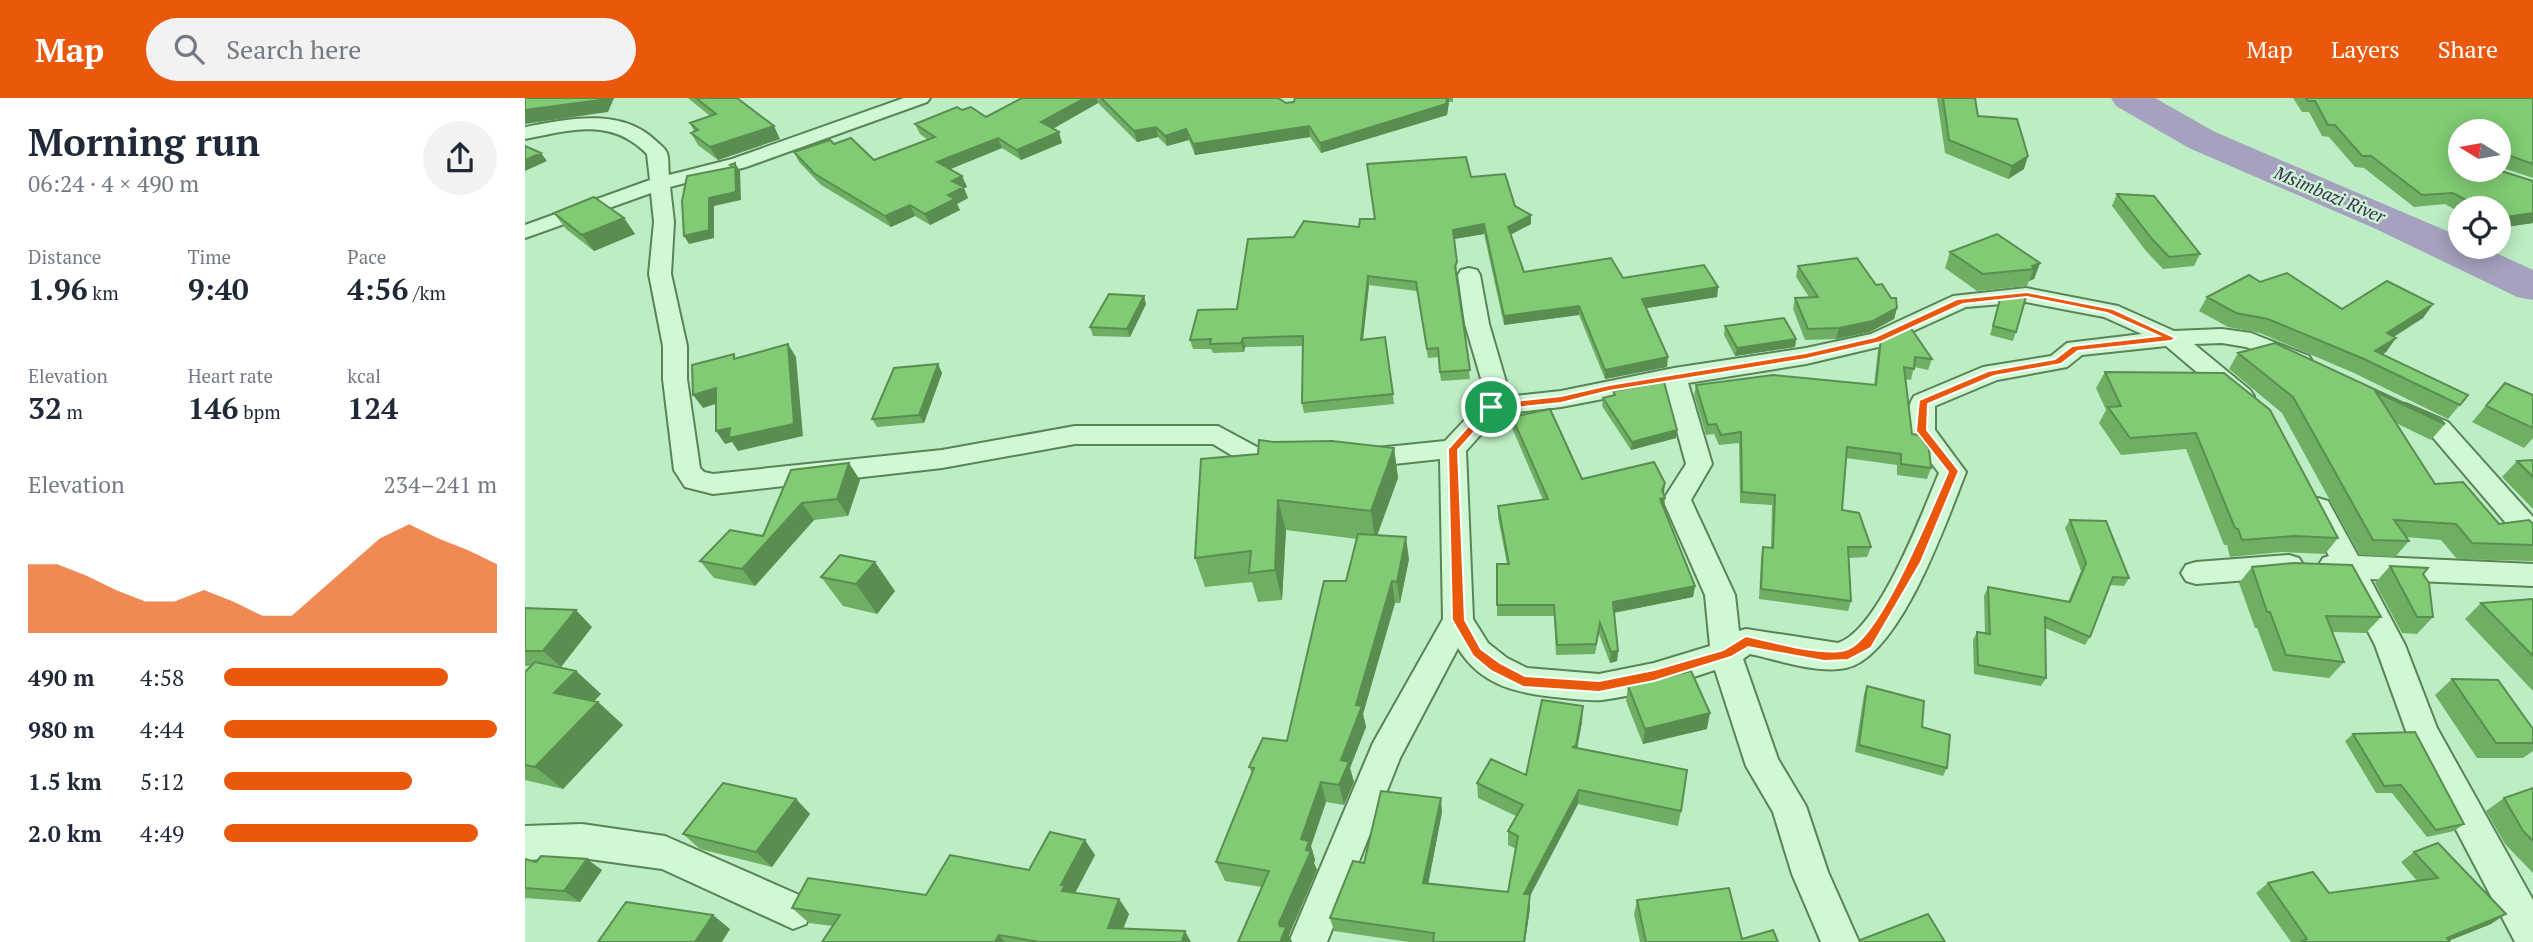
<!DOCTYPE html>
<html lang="en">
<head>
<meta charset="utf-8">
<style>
	:root { --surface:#fff; --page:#f2f2f3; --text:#1f2937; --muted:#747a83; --accent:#ea580c }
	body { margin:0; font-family:"PT Serif",serif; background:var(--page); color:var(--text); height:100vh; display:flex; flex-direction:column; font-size:26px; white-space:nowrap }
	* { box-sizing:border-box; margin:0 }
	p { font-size:23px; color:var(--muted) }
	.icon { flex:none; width:38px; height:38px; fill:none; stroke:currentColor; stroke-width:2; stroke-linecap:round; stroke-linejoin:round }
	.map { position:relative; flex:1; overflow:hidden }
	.side { display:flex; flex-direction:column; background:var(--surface); width:525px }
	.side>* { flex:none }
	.needle { width:46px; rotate:281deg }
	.controls { position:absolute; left:1923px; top:21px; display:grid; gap:14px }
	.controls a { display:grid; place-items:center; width:63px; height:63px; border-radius:50%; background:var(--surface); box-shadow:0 4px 18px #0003; font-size:35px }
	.pin { position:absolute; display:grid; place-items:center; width:60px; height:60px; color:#fff; margin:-30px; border:4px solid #fff; border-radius:50%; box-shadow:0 2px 7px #0007 }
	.round { display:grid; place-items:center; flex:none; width:74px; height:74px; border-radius:37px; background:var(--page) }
	.headline { display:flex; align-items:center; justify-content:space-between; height:119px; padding:0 28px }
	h1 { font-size:38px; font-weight:800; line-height:52px }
	.metrics { display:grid; grid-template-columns:repeat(3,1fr); gap:10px; height:119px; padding:7px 28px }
	.metrics div { display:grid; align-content:center }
	.metrics b { font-size:30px; font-weight:800 }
	.metrics small { font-size:19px; font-weight:400 }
	.metrics p { font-size:19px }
	.chart { height:196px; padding:14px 28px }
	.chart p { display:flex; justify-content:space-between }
	.chart svg { width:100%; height:126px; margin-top:7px; fill:var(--accent); opacity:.7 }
	ul { padding:0 28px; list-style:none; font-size:23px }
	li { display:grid; grid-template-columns:112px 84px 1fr; align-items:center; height:52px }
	li i { height:18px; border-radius:9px; background:var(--accent) }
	header { display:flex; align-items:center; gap:42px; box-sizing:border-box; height:98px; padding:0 35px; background:var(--accent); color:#fff }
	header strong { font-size:33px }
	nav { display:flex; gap:38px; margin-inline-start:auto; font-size:24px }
	.search { width:490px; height:63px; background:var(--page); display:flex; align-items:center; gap:18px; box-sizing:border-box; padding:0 24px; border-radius:38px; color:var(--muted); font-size:26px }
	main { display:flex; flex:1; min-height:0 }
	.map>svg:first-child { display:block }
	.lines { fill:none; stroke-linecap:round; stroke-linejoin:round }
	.river { fill:#a5a1be; fill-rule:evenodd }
	.minor-casing { stroke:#588456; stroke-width:4 }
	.minor { fill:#d0f8d5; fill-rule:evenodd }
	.wall { fill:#6eaf63 }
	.shaded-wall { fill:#5a8e50 }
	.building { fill:#80cb73; stroke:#5a8e50; stroke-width:2 }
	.route { fill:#ea580c; stroke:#fff; stroke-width:2; fill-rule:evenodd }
	.labels { text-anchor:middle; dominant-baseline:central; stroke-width:5; stroke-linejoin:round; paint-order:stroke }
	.far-water-label { font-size:18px; font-style:italic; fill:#3a2a53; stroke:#ccf4d2 }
</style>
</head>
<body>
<header>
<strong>Map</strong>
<div class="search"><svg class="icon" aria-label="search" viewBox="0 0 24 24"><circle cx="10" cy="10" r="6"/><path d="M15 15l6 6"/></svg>Search here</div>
<nav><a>Map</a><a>Layers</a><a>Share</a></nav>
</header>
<main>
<section class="side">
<div class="headline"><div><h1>Morning run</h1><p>06:24 · 4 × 490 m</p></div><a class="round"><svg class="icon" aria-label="share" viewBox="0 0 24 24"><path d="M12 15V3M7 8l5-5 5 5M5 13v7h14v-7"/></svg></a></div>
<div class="metrics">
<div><p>Distance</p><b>1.96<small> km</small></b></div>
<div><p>Time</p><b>9:40</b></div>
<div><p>Pace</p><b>4:56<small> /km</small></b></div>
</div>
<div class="metrics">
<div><p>Elevation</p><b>32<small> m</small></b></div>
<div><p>Heart rate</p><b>146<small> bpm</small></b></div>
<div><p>kcal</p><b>124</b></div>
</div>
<div class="chart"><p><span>Elevation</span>234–241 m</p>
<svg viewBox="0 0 160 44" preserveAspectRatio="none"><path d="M0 44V20L10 20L20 24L30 29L40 33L50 33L60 29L70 33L80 38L90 38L100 29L110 20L120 11L130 6L140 11L150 15L160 20V44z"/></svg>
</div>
<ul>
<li><b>490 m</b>4:58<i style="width:82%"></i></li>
<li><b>980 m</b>4:44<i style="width:100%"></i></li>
<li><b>1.5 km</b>5:12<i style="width:69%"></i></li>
<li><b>2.0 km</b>4:49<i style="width:93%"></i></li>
</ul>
</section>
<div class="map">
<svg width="2008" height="844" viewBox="0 0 2008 844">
	<rect width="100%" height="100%" fill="#bdedc4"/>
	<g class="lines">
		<!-- river -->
		<path class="river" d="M1586,0H1630L1690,34L1936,139V149H1958L2008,172V202L1992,199L1851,131L1664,50L1591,8Z"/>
		<defs>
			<path id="minor" d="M379,0H405L402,4L221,69L145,89L149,124L146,176L162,248V281L175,370L179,374L188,376L417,352L550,328H693L732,349L769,356L773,363L769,370L760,372L716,363L688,346H550L417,370L188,396L160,389L149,372L138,281V248L124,176L129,124L126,95L0,140V127L125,82L122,56C86,19 45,32 0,41V29C43,21 96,9 131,43C134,46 140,50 142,55C144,61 143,70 144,77L207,61Z
				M944,170L952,172L955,177L964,226L981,284L980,299L1036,293L1149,270L1281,250L1346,236L1428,198L1501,190L1593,208L1649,233L1697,231L1726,235L1784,258L1787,263L1784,268L1775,271L1721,249L1697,245L1669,246L1725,292L1729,298L1725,304L1716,306L1707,304L1641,248L1557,257L1542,269L1472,282L1410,308V332L1441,374C1422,422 1375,559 1321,570C1291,576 1254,562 1225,556L1218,561L1253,661L1281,708L1303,774L1334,844H1296L1267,776L1248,714L1221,668L1190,572C1153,584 1116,597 1077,602C1065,603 1051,601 1039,600C997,596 957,590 933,550L875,660L802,844H764L848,645L918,521L915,361L832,370L823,368L819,361L823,354L832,352L920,343L954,307L957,284L940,226L933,177L936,172ZM1501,204L1579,219L1617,236L1542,245L1526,258L1458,269L1389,298C1371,327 1398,353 1414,375C1397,415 1354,532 1313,545L1221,531L1214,533L1210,497L1166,402L1187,366L1163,285L1281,266L1353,249L1441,209ZM1140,289L1161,366L1138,402L1180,497L1185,548L1129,565L1074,576L1002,570L982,560L963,545L948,521L941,353L974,316L1036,309Z
				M1881,306L1923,324L2008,419V449L1998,445L1905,336L1872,320L1868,314L1872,308Z
				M1793,400L1803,403L1833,458L2008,466V488L1845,481L1880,547L1912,630L2008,802V844H1990L1885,644L1850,547L1815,479L1798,476L1793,468L1798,460L1804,458L1779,410L1783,403Z
				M1764,457L1774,460L1779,468L1774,476L1764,479L1671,486L1661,483L1656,475L1661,467L1671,464Z
				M57,726L140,738L281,800L287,813L281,826L268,831L137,771L57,760L0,762V728Z"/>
		</defs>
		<!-- minor casing -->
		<use href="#minor" class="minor-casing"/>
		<!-- minor -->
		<use href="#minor" class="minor"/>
	</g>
	<!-- wall -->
	<path class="wall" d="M163,0H212L255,41L193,62L173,47L166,35L169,33L165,25L185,18Z
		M497,0H755V1L761,5L769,4L770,0H928V4H924L922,17L796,55L785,39L670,57L664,42L642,48L633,39L612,44L573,5L528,31L537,45L496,62L477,50L425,71L437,78L442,89L439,90L443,100L432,106L435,112L405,127L390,118L366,129L296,87L274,64L269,54L309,46L349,62L403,42L395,36L390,26L437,12L461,19Z
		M1412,0H1450L1453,18L1499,71L1483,81L1420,55Z
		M1768,0H2008V80L1975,69L1936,72L2008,83V125L1974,130V110H1936V115L1920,106L1889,109L1839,70L1830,69L1804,39L1797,38L1784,14H1777Z
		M946,79L1006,117V126L985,137L999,174L1098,180L1193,189L1192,199L1121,210L1142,269L1080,281L1054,217L979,227L959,136L929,141L932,173L931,176L945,281L916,283L913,259L903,260L892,193L844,187L838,241L860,239L869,306L779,315L777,305L778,248L720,249L719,254L688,255L686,251H668L665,242L712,211L769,139L834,129L849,121Z
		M1592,96L1675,156L1669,168L1638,171L1621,153L1587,108Z
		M29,115L99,120L110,136L69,153L41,131Z
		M1425,154L1515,165L1509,181L1504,183L1502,188L1452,193L1420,170Z
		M1273,168L1351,187L1372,210L1369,221L1345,234L1311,241L1280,242L1268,211L1270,200L1284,199L1271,179Z
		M1735,184L1817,211L1908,206L1898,220L1869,239L1871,240L1861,254L1857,257L1943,297L1923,321L1829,275L1735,235L1703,229L1674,213L1682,199Z
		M1475,201L1491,234L1488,243L1465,237Z
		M621,206L605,239L568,238L565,229Z
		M1200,228L1271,241L1270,249L1210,258L1199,237Z
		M1356,241L1407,261L1403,272L1389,269L1386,282L1380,281L1387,336L1406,370L1402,381L1372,377V367L1321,360L1317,412L1346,449L1342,459L1324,460L1326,503L1323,513L1234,501L1236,459L1238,449L1246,450L1247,407L1215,405L1214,345L1194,347L1189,336L1181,337L1169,297L1171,287H1349L1353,252Z
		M1750,245L1920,326L1906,342L1871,325L1910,386L1974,426H2008V463L1932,461L1916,442L1881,439L1884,443L1870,459L1835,457L1757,315L1704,271L1713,255Z
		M413,266L417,275L399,325L352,329L347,321Z
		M1580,274L1699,275L1813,440L1800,456L1756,454L1705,459L1702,447H1699L1661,351L1596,357L1574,325L1581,312L1571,290Z
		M1980,285L2008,297V340L1999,350L1947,324Z
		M1088,293L1151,340L1106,352L1077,308L1078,300L1088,297Z
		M987,319L1057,381L1139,396V411L1170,488L1168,499L1089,515L1093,553L1092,563L1085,565L1074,536L1070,556L1031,557L1029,518H972V466H982L973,419V408L1018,402L987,330Z
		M749,344L869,350L873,380L852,438L884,461L875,505H870L838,616L841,629L825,670L829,684L819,707L801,704L786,748L790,762L789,765L792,772L764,837L767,844H713L737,789L700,783L691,764L727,675L724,669L762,643L821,483L832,441L761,432L757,502L733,504L727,484L680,489L670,460L733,356Z
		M2008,362V411L1977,379L1992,363Z
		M266,372L335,382L323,418L289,422L230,488L189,480L175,463L238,438Z
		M1545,422L1604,480L1599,488L1585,487L1565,539L1560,547L1520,530L1521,580L1516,588L1449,576L1448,542L1452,534L1460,535L1459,498L1463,489L1543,504L1556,473L1540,430Z
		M1865,468L1898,476L1908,519L1892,536L1877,535L1850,485Z
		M1727,469L1856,519L1841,535L1808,534L1819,564L1804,580L1748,573L1732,530H1730L1714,485Z
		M296,479L370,493L352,516L318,508Z
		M2008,501V593L1940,521L1956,505Z
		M0,510L67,529L36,569H31L51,573L76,596L69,603L73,604L98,627L38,691L0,682V574L6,568H0Z
		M1927,581L2008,631V653L1998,660H1952L1910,597Z
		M1103,588L1182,631L1118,646L1101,603Z
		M1342,588L1397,629L1422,670L1418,678L1330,654L1339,596Z
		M1058,608L1057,624L1052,650L1156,713L1153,728L1053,706L1005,798V810L1000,844H884L809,833L805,820L839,765L917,714L903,785L983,794L991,751L983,747V733L991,718L953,700L952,685L1001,677Z
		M1828,636L1939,726L1929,733L1902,739L1867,695H1851L1820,643Z
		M2008,690V775L1980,746L1961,713L1979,700Z
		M271,701L285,716L247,769L175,751L158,736Z
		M1889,754L1966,826L1924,843L1925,844H1766L1731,795L1743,785L1804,795L1892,783L1876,764Z
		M570,757L550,795L594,801L604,816L598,831L666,844H297L308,828L284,825L267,810L401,797Z
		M0,761L11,764L77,772L55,804L0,800Z
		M1112,802L1217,841L1253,844H1115L1109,816Z"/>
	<!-- shaded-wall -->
	<path class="shaded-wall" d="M76,0H89L83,14L0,26V12Z
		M560,0H572L573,5L520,35L516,24Z
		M922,0H924V4L922,17L796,55L795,45Z
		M249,28L255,41L193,62L185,49Z
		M784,28L785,39L670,57L668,46Z
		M631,29L633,39L612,44L609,33Z
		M661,31L664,42L642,48L640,38Z
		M534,34L537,45L496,62L492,52Z
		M473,40L477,50L416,75L412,64Z
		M16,55L22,63L0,73V62Z
		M1983,57L1975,69H1974V59Z
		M1503,58L1499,71L1483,81L1487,68Z
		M210,65L215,73L216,102L189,108V140L164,146L159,138L184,100Z
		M437,78L442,89L439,90L443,100L432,106L435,112L405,127L400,116L423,97L427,83Z
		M385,107L390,118L366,129L360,118Z
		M2008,115V125L1974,130V120Z
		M1006,117V126L983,138V129Z
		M99,120L110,136L69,153L57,137Z
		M959,126V136L929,141L928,132Z
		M1515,165L1509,181L1504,183L1509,171L1507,168Z
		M843,178L844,187L837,251L836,242Z
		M1193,189L1192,199L1116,211L1117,201Z
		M619,198L621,206L605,239L602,231Z
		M1908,206L1898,220L1852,249L1862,235Z
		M1054,208V217L979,227V218Z
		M1372,210L1369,221L1345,234L1311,241L1314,230Z
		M718,240L720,249L719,254L716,245Z
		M1871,240L1861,254L1846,264L1850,253Z
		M1271,241L1270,249L1210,258L1212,250Z
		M263,246L271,259L278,338L213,353L207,344L200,346L191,333Z
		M1143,259L1142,269L1080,281V272Z
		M413,266L417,275L399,325L394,317Z
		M191,290L200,303L178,310L168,297Z
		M1152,332L1151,340L1106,352L1107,344Z
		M869,350L873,380L850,443L846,413Z
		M324,365L335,382L323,418L312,401Z
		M1140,385L1139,396L1140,400L1139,411L1133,412L1137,392Z
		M753,402L761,432L757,502L750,472Z
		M277,405L289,422L230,488L217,471Z
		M881,439L884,461L875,505L872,484Z
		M350,464L370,493L352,516L331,486Z
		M867,483L870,505L838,616L841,629L825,670L829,684L819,707L814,687L816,662Z
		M1170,488L1168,499L1087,515L1088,504Z
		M51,512L67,529L36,569L18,553Z
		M1093,553L1092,563L1085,565L1086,554Z
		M51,573L76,596L55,617L29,595Z
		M73,604L98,627L38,691L10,669Z
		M1058,608L1057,624L1050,663L1047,649Z
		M1185,615L1182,631L1118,646L1120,631Z
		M796,684L801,704L786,748L790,762L789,765L792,772L764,837L767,844H755L754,825L776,741Z
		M1054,692L1053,706L1005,798V810L1000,844H999V796Z
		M916,700L917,714L901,798L898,785Z
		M271,701L285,716L247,769L231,754Z
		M560,742L570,757L548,799L537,793L536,787Z
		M62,761L77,772L55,804L39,793Z
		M594,801L604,816L593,844L583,830Z
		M1981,816L1966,826L1920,844L1922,840Z
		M188,817L205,831L197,844H170Z
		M660,833L666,844H657Z
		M474,837L480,844H470Z"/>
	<!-- building -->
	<path class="building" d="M0,0H76L75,2L0,12Z
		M171,0H212L249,28L185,49L166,35L173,32L165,25L191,16Z
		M497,0H560L516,24L534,34L492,52L473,40L412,64L437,78L427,83L439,89L423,97L430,101L400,116L385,107L360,118L290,76L269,54L305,42L309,46L326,40L349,62L410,39L390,26L432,9L437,12L446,9L461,19Z
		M576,0H753L761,5L769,4L770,0H922L921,6L795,45L784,28L668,46L661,31L640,38L631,29L609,33Z
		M1418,0H1450L1453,18L1492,21L1503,58L1487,68L1424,42Z
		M1781,0H2008V66L1983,57L1974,59V33H1936V72H1973L2008,83V115L1974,120V110H1956L1928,95L1897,97L1846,58H1837L1810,27H1803L1790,3H1783Z
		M0,48L16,55L0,62Z
		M941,59L946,79L980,76L990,108L1006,117L983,129L999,174L1086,160L1098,180L1179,167L1193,189L1117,201L1143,259L1080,272L1054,208L979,218L959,126L928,132L932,164L930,168L945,272L915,274L913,250L902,251L891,184L843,178L836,242L860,239L868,296L777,305L778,238L718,240L716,245L685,246L686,241L665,242L673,212L712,211L723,141L769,139L779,123L834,129L835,121H850L842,66Z
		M210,65L211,94L184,100V132L159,138L157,103L162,78L208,69L205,67Z
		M1592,96L1629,98L1675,156L1644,159L1627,141Z
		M69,99L99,120L57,137L29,115Z
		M1472,136L1515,165L1507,168L1509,171L1458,176L1425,154Z
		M1332,160L1351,187L1357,186L1366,200H1371L1372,210L1348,223L1314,230L1283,231L1270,200L1293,199L1273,168Z
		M1762,175L1817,211L1862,183L1908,206L1862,235L1871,240L1850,253L1943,297L1935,307L1839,261L1743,221L1711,215L1682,199L1724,177L1735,184Z
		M584,196L619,198L602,231L565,229Z
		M1501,199L1491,234L1468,228L1475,201Z
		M1259,220L1271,241L1212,250L1200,228Z
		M1385,229L1407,261L1390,259L1389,271L1379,269L1387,336L1394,337L1404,351L1406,370L1376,366V356L1322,349L1317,412L1334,415L1346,449H1323L1326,503L1236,491L1238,449L1248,450L1250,397L1217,394L1216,334L1196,337L1191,326L1183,327L1171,287L1248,277L1351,287L1356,241Z
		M1750,245L1916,322L1920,326L1851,294L1910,386L1938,384L1974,426L2004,422L2008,426V447L1947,445L1931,426L1869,422L1884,443L1848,442L1768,299L1713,255Z
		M263,246L269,326L204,340L205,330L191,333V290L168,297L167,267L209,256V261Z
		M413,266L394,317L347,321L369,270Z
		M1580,274L1699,275L1745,312L1813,440L1769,438L1717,442L1713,431L1710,430L1671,335L1605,340L1583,309L1596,308Z
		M1139,284L1152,332L1107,344L1078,300L1090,297L1088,293Z
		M1980,285L2008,297V330L1961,308Z
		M1025,311L1057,381L1129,364L1140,385L1137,392L1140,400L1135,401L1170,488L1088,504L1093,553L1086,554L1075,525L1071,546L1032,547L1029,507H972V466H984L973,408L1023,401L987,319Z
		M734,342L749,344L807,343L869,350L846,413L753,402L750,472L724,475L726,453L670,460L676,361L733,356Z
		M2008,362V379L1992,363Z
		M324,365L312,401L277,405L217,471L175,463L205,432L238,438L266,372Z
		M1545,422L1581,423L1604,480L1588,479L1565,539L1520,519L1521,580L1453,567L1452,534L1465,536L1463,489L1545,504L1561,465Z
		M833,436L881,439L872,484L867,483L831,607L837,608L816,662L824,664L814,687L796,684L776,741L784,743L781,752L786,753L754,825L755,828L761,829L755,844H713L744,773L691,764L729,670L724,669L738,640L762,643L799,483H821Z
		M315,457L350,464L331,486L296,479Z
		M1769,465L1827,467L1856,519L1801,518L1819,564L1761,557L1745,514H1742L1727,469Z
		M1865,468L1903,470L1898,476L1904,485L1908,519H1892Z
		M2008,501V558L1956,505Z
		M0,510L51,512L18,553H0Z
		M10,564L51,573L29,595L73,604L10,669L0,667V574Z
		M1166,573L1185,615L1120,631L1103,588Z
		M1927,581L1973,582L2008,631V645H1971Z
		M1342,588L1399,603L1397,629L1425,637L1422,670L1334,647Z
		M1017,602L1058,608L1051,648L1047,649L1162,672L1156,713L1054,692L999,796H1005L999,844H908L909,835L805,820L828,763L839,765L856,693L916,700L898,785L983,794L993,738L983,733L998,707L952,685L966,661L1001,677Z
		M1890,634L1939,726L1911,732L1876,687L1859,688L1828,636Z
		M198,685L271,701L231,754L158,736Z
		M2008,690V743L1998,733L1979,700Z
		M525,734L560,742L536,787H540L537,793L594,801L583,830L660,833L657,844H514L474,837L470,844H297L315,817L267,810L283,780L401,797L425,757L504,772Z
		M1913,745L1981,816L1922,840L1925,844H1775L1782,841L1743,785L1788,774L1804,795L1913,780L1889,754Z
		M16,758L62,761L39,793L0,790V761L11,764Z
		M1204,790L1217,841L1248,832L1253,844H1121L1112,802Z
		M101,804L188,817L170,844H73Z
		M1403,816L1420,844H1336L1335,842Z"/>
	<!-- route -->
	<path class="route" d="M1502,194L1588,211L1651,240L1646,243L1553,253L1536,266L1469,278L1403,306L1402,332L1434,373L1396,464L1346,550L1323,562L1299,563L1223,549L1206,559L1129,583L1074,594L998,589L966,573L948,558L927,522L923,351L963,306L1036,298L1084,287L1281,255L1350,239L1432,201ZM1502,199L1582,215L1634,238L1547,248L1530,261L1463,273L1394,302L1391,333L1423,374C1407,410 1356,538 1323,551C1300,560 1246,543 1221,538L1198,552L1129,572L1074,583L1000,578L975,565L956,551L940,522L933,352L969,312L1036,305L1084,293L1281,261L1356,244L1438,206Z"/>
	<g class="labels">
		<!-- far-water labels -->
		<g class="far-water-label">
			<text transform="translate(1805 96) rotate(23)">Msimbazi River</text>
		</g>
	</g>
</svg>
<div class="controls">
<a><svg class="needle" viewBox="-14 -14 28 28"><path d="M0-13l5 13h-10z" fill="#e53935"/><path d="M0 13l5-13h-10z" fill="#747a83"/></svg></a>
<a><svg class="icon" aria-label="locate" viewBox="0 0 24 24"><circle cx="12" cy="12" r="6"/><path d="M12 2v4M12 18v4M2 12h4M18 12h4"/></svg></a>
</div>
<div class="pin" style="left:966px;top:309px;background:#1e9e55"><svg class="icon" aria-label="arrive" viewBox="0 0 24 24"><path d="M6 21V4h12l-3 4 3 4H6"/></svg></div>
</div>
</main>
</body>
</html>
